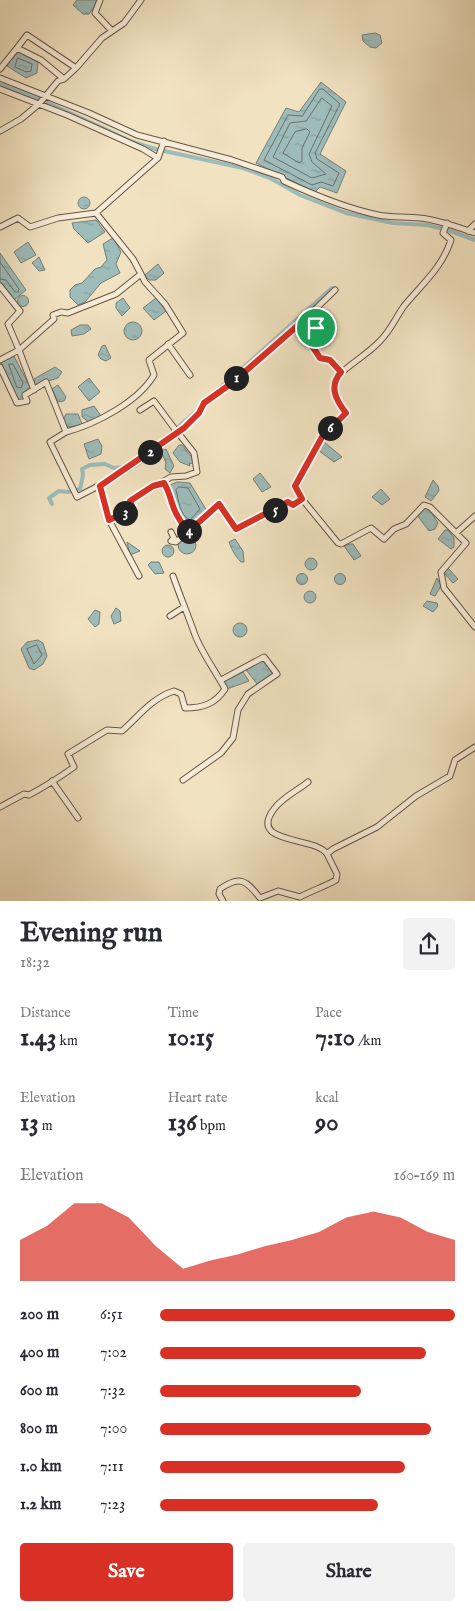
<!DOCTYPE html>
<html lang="en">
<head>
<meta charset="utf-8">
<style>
	:root { --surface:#fff; --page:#f2f2f3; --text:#2b2b33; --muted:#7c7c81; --accent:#d93025 }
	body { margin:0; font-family:"IM FELL English",serif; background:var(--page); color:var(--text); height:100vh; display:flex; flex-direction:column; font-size:19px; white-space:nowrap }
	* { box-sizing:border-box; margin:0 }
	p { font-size:16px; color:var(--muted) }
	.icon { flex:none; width:28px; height:28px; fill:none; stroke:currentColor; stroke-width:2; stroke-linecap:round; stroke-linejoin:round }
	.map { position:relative; height:901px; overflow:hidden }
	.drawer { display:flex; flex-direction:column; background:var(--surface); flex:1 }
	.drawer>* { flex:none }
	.pin { position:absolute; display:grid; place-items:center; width:42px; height:42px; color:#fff; margin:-21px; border:2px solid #fff; border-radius:50%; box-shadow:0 1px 5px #0007 }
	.km { position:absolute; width:25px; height:25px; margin:-12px; border-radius:50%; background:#222; color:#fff; font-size:14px; line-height:25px; text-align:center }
	.round { display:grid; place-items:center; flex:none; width:52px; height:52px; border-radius:5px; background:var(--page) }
	.headline { display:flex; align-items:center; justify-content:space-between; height:85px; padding:0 20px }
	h1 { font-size:28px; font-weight:700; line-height:38px }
	.figures { display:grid; grid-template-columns:repeat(3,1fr); gap:8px; height:85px; padding:5px 20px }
	.figures div { display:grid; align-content:center }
	.figures b { font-size:25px; font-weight:700 }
	.figures small { font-size:14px; font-weight:400 }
	.figures p { font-size:14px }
	.chart { height:140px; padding:10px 20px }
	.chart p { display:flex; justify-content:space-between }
	.chart svg { width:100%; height:90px; margin-top:5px; fill:var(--accent); opacity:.7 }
	.primary-button { display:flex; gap:10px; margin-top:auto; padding:10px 20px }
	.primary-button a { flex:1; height:58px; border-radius:5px; background:var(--accent); color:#fff; font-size:20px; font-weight:700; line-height:58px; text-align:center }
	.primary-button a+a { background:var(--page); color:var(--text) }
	ul { padding:0 20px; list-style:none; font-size:16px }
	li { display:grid; grid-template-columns:80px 60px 1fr; align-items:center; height:38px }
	li i { height:12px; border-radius:6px; background:var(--accent) }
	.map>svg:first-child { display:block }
	.water { fill:url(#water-ripples); stroke:#757f7a }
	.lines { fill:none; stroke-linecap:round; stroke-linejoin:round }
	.shore { stroke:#6b706a; stroke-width:1 }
	.canal { stroke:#9dbcba; stroke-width:4 }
	.minor-casing { stroke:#675444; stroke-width:7 }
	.minor { stroke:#f6ecd7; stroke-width:5 }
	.minor-bridge-casing { stroke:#675444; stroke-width:7; stroke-linecap:butt }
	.minor-bridge { stroke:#f6ecd7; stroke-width:5 }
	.route-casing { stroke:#fff; stroke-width:10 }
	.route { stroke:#d93025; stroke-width:6 }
</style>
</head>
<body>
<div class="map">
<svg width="475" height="901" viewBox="0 0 475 901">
	<defs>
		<pattern id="water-ripples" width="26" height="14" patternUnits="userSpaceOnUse" patternTransform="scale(1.25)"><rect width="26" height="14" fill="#9dbcba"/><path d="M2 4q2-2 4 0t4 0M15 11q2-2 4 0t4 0" fill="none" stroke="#88a19f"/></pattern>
	</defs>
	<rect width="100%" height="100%" fill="#f1e2c1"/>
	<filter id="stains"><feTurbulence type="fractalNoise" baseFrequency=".004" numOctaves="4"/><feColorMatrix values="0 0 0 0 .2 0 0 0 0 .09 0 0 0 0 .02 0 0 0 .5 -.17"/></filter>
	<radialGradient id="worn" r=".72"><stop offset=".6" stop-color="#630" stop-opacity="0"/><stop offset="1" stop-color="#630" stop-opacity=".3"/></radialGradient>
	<!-- water -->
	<path class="water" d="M77,0H96L98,1L89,14H83L73,5Z
		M375,33L380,35L382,43L376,48L370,47L363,41L362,35Z
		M17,50L38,62L37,73L26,78L7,66Z
		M321,82L346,102L320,154L346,171L337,193L320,187L315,192L256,163L286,108L299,112Z
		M78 203a6 6 0 1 1 12 0a6 6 0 1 1-12 0Z
		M96,220L105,232L88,243L74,229L72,223Z
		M113,238L121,252L116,264L120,273L101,283L85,302L78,305L70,297V290L75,285L82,283L95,269L101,267L107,260L103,244Z
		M28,242L36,255L21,263L14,252Z
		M0,253L26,290L14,300L0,281Z
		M39,257L45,270L39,271L32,263Z
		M158,264L164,273L156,280H149L145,275Z
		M17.5 301a5.5 5.5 0 1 1 11 0a5.5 5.5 0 1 1-11 0Z
		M123,298L130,308L122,316L116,308V303Z
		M156,298L166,311L154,320L143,308Z
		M124 331a9 9 0 1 1 18 0a9 9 0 1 1-18 0Z
		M80,325H88L91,329L84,334L72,336L71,330Z
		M105,345L111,358L106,361L101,359L98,355L102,346Z
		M14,356L30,387L23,393L24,399L18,401L1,363Z
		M55,367L62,372L58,378L35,385L34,379Z
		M89,378L100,392L89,401L78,387Z
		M58,385L66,397L64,401L58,402L52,389Z
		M94,406L101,416L89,422L82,417V410Z
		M66,414H78L82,424L73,427L66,426L64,418Z
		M98,439L102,446L101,454L89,459L84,444Z
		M323,441L342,457L334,462L318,450Z
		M179,445H182L194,460L191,464L189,463L190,466L180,462L173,453Z
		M166,449L174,466L170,473L165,469L166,463L161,451Z
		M260,473L271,487L262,492L253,479Z
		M433,480L438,486L439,491L431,501L425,497Z
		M177,482L190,483L207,511L188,527L182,521L170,489V485Z
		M381,489L390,499L382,505L372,497Z
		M424,507L429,509L438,523L435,529L429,531L417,515Z
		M445,530H448L454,538V547L451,549L438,539Z
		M178 545a9 9 0 1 1 18 0a9 9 0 1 1-18 0Z
		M235,539L243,551L244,562H241C235,556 232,550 229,542Z
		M127,542L140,551L130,555Z
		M350,544H353L361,556L354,560L344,546Z
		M162 551a6 6 0 1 1 12 0a6 6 0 1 1-12 0Z
		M305 564a6 6 0 1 1 12 0a6 6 0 1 1-12 0Z
		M151,562H159L164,573L155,574L148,565Z
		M448,568L458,579L453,583L444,573Z
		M334.5 579a5.5 5.5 0 1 1 11 0a5.5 5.5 0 1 1-11 0Z
		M296.5 579a5.5 5.5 0 1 1 11 0a5.5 5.5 0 1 1-11 0Z
		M437,578L441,586L435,596L430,594Z
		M304 597a6 6 0 1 1 12 0a6 6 0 1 1-12 0Z
		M427,601L437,603L438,606L433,612L423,606Z
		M116,608L120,611L121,621L114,624L111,616Z
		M95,610L100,612L99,624L95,627L88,619Z
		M233 630a7 7 0 1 1 14 0a7 7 0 1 1-14 0Z
		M38,640L43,643L47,656L43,664L34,670L29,668L21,649L27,642Z
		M263,659L273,674L258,685L246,670Z
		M243,672L249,681L227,689L223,682Z"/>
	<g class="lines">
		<!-- shore -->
		<path class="shore" d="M18,58L32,64L31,71L26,72L15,67Z
			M320,89H323L340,104L315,153L317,159L339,173L333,186L321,182L312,185L264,160L288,115L302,116Z
			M322,98L332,106L309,154L312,162L326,174L312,178L273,157L290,123L306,121Z
			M307,129L310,132L302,148V161L299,163L283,153L295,132Z
			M0,262L19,289L18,292H15L6,280L0,279
			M9,364H13L23,383L21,388L17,387Z
			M179,487L188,488L200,509L190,520C179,515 179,500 176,490Z
			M37,645L42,655L34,664L27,649Z"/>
		<!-- canal -->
		<path class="canal" d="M0,84L41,99
			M44,101L133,142L155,149L243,168L270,178L300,195L346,213L393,223L427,225L448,230L475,240
			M235,375L332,288
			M52,504L49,498L59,491L68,492L80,489L83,475L82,469L90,465L105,464L114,468L123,467L168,436L194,413"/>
		<defs>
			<path id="minor" d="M100,0L95,13L112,31
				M17,48L27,35L76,68
				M0,69L17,48L41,60L64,79
				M0,78L89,113L137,135L232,160L282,177L284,181C314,195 345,208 378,215C392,218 405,216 420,218C439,220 457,227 475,233
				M0,89L67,115L143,149L158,158
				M0,131L21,119L39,104L58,81L64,79L76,68L102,38L124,23L141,0
				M0,227L18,218L30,227L58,218L96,213L158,158L164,141
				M468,231L475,224
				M0,286L20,311L8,324L19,350L0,360
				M311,314L316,328L309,341L320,358L330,360L341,372
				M168,344L190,375
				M0,367L17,403L27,401L25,395L46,382L66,432L50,442L77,497C110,481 186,435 204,403L294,330L335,290
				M34,390L19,350L54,319L53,315L61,312L68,313L116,294L141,274L133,259L96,213
				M140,410L154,401L174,428
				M66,432C96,424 138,402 154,375L149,360L183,333L165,304L145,282L141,274
				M164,483C169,491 170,497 173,506C176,516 182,523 188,532
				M100,486L109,520L133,509L130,501L171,477L186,476L197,472L194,453L179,434
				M302,499L338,543L341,544L371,528L384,539L394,529L406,524L424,505L430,507L456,533L475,516
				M109,520L139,576
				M171,532L174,538L171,541L176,542L219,504L235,529L288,503L293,505L302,499L295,485L323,437L346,413C337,401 333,393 336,378C349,364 367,355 380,341C391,330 396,317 404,306C422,284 442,268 451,240L443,233L447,223
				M456,533L466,543L441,572L444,588L475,627
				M170,616L184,607
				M183,780L221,753L233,738L238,710L248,694L277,674L264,657L221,680
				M52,781L78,818
				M308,782C297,791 283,797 274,809C247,845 316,836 327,854
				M0,807L24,794L29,795C44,787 60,777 74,767L68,754L107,730L122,731C139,716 152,698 174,691L181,694L185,708C203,708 215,704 225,689C216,672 202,653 195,635C188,615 180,596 173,576
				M223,901L219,894L220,889C240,875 246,880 260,898L278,891L300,897C307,893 332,883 336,880L337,874L327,854L333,849L377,827L416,796L450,776L455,760L475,747"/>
		</defs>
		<!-- minor casing -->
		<use href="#minor" class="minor-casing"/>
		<!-- minor -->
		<use href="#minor" class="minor"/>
		<defs>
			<path id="minor-bridge" d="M174,428L179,434"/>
		</defs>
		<!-- minor-bridge casing -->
		<use href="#minor-bridge" class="minor-bridge-casing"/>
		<!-- minor-bridge -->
		<use href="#minor-bridge" class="minor-bridge"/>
	</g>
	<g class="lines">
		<defs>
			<path id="route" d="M311,314L316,328L309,341L320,358L330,360L341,372C329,386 335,399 346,413L322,437L295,486L302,499L293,505L288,502L236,529L219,504L188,532C182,523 176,516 173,506C170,498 169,491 164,483L153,486L130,501L133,509L109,520L100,486L184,428L199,413L204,403L232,383Z"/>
		</defs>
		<!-- route casing -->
		<use href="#route" class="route-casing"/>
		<!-- route -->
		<use href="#route" class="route"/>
	</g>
	<rect width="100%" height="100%" filter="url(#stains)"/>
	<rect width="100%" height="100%" fill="url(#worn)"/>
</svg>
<div class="pin" style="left:316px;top:328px;background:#1e9e55"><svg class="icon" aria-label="arrive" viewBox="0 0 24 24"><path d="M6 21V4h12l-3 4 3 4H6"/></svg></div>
<b class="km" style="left:236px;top:378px">1</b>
<b class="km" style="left:150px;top:452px">2</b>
<b class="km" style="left:125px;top:513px">3</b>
<b class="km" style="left:189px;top:531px">4</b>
<b class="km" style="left:275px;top:510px">5</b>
<b class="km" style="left:330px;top:428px">6</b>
</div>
<section class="drawer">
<div class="headline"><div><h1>Evening run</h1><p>18:32</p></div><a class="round"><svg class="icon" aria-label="share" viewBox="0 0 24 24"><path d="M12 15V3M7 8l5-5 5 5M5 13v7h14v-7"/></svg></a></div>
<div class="figures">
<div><p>Distance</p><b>1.43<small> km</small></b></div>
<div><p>Time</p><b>10:15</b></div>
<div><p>Pace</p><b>7:10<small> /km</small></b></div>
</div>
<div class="figures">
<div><p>Elevation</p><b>13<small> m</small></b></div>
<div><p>Heart rate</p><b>136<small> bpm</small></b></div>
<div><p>kcal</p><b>90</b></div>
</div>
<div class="chart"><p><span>Elevation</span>160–169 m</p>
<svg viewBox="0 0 160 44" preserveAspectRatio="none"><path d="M0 44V24L10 17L20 6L30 6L40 13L50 27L60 38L70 34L80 31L90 27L100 24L110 20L120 13L130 10L140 13L150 20L160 24V44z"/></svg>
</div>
<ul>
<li><b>200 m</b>6:51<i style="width:100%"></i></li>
<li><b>400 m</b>7:02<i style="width:90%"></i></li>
<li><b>600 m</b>7:32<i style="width:68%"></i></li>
<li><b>800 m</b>7:00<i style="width:92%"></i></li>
<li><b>1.0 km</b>7:11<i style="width:83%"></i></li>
<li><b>1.2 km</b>7:23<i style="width:74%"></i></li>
</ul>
<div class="primary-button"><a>Save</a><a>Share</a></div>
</section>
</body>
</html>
